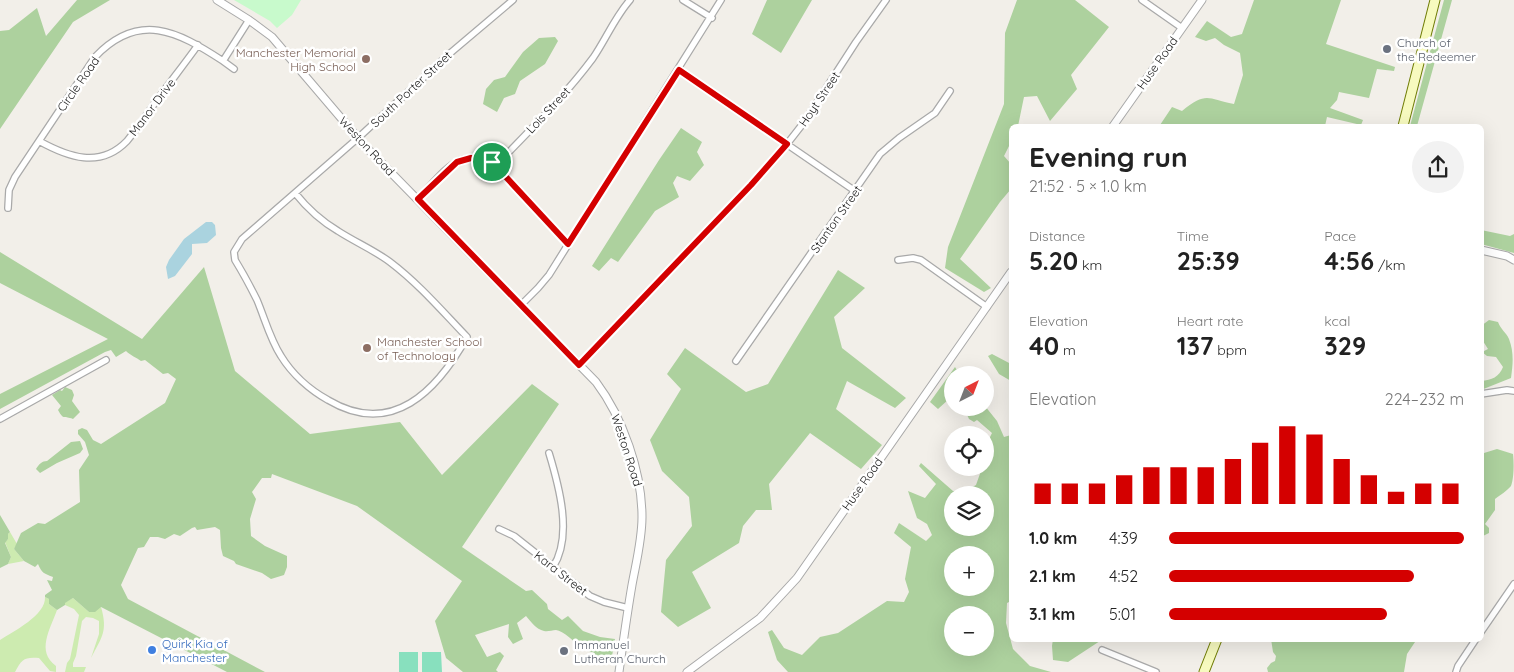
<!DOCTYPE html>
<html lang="en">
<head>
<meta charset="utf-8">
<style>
	:root { --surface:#fff; --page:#f2f2f2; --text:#222; --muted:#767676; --accent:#d40000 }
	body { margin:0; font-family:Quicksand,sans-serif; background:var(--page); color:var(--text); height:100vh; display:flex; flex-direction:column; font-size:19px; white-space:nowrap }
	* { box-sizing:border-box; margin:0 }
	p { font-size:16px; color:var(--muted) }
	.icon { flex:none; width:28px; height:28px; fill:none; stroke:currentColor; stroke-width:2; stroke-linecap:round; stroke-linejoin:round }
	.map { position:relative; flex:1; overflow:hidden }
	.side { position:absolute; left:1009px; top:124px; width:475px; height:518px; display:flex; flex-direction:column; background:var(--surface); border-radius:8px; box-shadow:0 5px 20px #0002 }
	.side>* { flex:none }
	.needle { width:32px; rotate:42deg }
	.fabs { position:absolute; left:944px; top:366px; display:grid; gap:10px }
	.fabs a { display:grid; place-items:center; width:50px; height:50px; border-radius:50%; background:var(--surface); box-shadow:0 5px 20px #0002; font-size:25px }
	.pin { position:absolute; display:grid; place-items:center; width:42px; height:42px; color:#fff; margin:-21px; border:2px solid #fff; border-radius:50%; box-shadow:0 1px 5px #0007 }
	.round { display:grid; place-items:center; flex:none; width:52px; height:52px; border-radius:26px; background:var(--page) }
	.summary { display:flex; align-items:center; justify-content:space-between; height:85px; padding:0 20px }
	h1 { font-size:28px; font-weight:800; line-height:38px }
	.metrics { display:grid; grid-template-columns:repeat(3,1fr); gap:8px; height:85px; padding:5px 20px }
	.metrics div { display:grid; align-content:center }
	.metrics b { font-size:25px; font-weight:800 }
	.metrics small { font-size:14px; font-weight:400 }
	.metrics p { font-size:14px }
	.chart { height:140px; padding:10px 20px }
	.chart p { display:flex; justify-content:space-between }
	.chart svg { width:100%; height:90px; margin-top:5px; stroke:var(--accent); stroke-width:6 }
	ul { padding:0 20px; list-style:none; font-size:16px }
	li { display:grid; grid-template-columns:80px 60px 1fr; align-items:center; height:38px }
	li i { height:12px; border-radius:6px; background:var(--accent) }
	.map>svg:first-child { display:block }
	.grass { fill:#cdebb0 }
	.forest { fill:#add19e; fill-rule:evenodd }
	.park { fill:#c8facc }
	.pitch { fill:#88e0be }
	.water { fill:#aad3df }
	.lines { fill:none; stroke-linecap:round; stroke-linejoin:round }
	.minor-casing { stroke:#a9a9a9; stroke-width:8 }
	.tertiary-casing { stroke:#a9a9a9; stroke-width:9 }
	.secondary-casing { stroke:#707d05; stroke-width:11 }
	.minor { stroke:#fff; stroke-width:5.5 }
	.tertiary { stroke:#fff; stroke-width:7 }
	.secondary { stroke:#f7fabf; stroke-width:9 }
	.route-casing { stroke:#fff; stroke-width:10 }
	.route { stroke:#d40000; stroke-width:6 }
	.worship-dot { fill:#6b7280; stroke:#fff; stroke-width:2 }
	.education-dot { fill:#8d6e63; stroke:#fff; stroke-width:2 }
	.shop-dot { fill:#3f7fe0; stroke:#fff; stroke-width:2 }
	.labels { text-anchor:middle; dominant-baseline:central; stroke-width:5; stroke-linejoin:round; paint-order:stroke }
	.worship-label { font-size:12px; fill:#5b616d; stroke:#fff; text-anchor:start }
	.education-label { font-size:12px; fill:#785e54; stroke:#fff; text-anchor:end }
	.street-label { font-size:12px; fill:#222; stroke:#fff }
	.shop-label { font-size:12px; fill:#366cbe; stroke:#fff; text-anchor:start }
</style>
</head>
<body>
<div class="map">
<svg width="1514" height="672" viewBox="0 0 1514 672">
	<rect width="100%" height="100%" fill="#f2efe9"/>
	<!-- grass -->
	<path class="grass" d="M10,532L17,544L14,549L24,561L8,564L11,557L5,542L8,539V534Z
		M45,597L49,599V604L57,610C50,630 36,651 56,666V672L50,671L39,658C24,657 22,659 15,672H0V640C14,631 46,615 45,597Z
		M73,598L89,612L101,607C108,631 102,637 91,658L99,634V621L93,618L86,617L82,621L76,656L73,663V667H86L84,672H65L67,663L70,659L79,615L74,609L65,605L64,603Z"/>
	<!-- forest -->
	<path class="forest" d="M77,0H110L73,22L0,129V31L9,30L37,8L46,36Z
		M767,0H812L781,53L752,34Z
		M1017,0H1075L1109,27L1071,75L1077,89L1050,121L1037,96L1024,97L1018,126H1011V142L1004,156L1011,164V189L1000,202L960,259L991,288L984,292L945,268L948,247L1004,104L1005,33Z
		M1254,0H1341L1326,44L1395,67L1394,71L1377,69L1369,98L1339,92L1337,100L1330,108L1363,120L1361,125L1327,117L1325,126H1161L1160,125L1172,107L1182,111C1207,91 1207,99 1234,104L1243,75L1240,53L1224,45L1215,38L1206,41L1195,37L1207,21L1231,37L1242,34Z
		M1444,0H1452L1417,126H1410Z
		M555,37L558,41L545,64L520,81L515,94L504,98L497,112L483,104L486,89L494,80L505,77L523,52L539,38Z
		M681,128L702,142L697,152L704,165L690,181L677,176L673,183L679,197L655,211L618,262L611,258L599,271L592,266L659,160Z
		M1481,230L1510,236L1514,234V253L1481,244Z
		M0,252L142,339L204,267L235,371L310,434L400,422L442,475L532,384L559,404L462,547L526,591L532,590L547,604L548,609L562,620L568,616L583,631L600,637L615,639L611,662H602V658L596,656L594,653L578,647C575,641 563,631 556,630C552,630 548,632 544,631C536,629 531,622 526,616L517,623L523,639L513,644L508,637L509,624L475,635L487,657L500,652L504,656L496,670L498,672H463L446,658L435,621L462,581L357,506L272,474L271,478H262L252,492L256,499L250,519L251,536L265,546L287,556V567L284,575L271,579L262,573L236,564L234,561L223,556L221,548L220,530L215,527L197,530L195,527L192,528L180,536L174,534L165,539L158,537H150L144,547L138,548L121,585L128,599L265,672H227L101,607L95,612H89L73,598L65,603V605L57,610L49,604V599L45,597V595L52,590L47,580L52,581L53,577C43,573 42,573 38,564L35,567L24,561L14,549L21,533L38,523L45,524L80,502L79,470L89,455L85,442L78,434V430L82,428L87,430L93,440L101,444L165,403L176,379L168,373L163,374L145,360L141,361C136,357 131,356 126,351L116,357L111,350L105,352L0,409V394L108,339L0,283Z
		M838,270L865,288L834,317L842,348L906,398L895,408L847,381L836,409L882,445L861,469L810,433L769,484L772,510H756L743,526L739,543L692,572L711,608L678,627L661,612L666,560L692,526L689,497L662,471L650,440L681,389L667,374L685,348L746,392L768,384Z
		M1489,320L1498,322C1501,330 1506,332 1509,339C1514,352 1513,364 1511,378L1481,390V381C1492,380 1499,377 1503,367L1496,357L1487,356L1482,352L1488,349L1481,338V326Z
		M992,354L1011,364V381L999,374L988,356Z
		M955,367L960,375H952V400L949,399L938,409L930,402Z
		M65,387L72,390L74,395L72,401L80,412L73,419C64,415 64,421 58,410L61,406L52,395L60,390L62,391Z
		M985,406L997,421L1004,437L1011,435V601L1007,603L1006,623L1013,649L1030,666L1051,672H788L777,660L768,632L772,630L784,648L802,655L820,637L838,633L887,601L904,602L909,592L905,579L911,547L894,533L899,523L926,541L932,535L927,524L917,518L908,491L925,498L936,484L919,466L921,463L953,491H965L976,485L982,468H985V447L992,433L977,420L974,422L969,419L964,408H985ZM952,495H985V528H952ZM952,555H985V588H952ZM952,615H985V648H952Z
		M80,441L83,449L80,453L57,463L40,473L36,469C39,464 42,461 47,461L71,442Z
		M1481,449L1484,453L1497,449L1513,454C1514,463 1514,478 1511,486C1507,491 1500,495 1495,499V510L1485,524L1489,528V533L1481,537Z
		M0,515L10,532L8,534V539L5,543L11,557L8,564L0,568Z
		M1053,639H1103L1068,662L1053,660L1052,646Z
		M1271,639H1417L1407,654L1404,672H1268L1267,668L1271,663L1275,661L1276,656L1273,652Z"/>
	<!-- park -->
	<path class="park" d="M234,0H301L292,15L277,28L270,21Z"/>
	<!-- pitch -->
	<path class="pitch" d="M399,652H418V672H399Z
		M422,652H441L442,672H422Z"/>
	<!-- water -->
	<path class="water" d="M206,222H212L215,225L216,235L207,243L192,244V254L175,276L168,279L166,267L169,260L184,239Z"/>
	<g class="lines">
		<defs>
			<path id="minor" d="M683,0L712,18
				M1142,0L1182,28
				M223,61L234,69
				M679,70L855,191
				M39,141C68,157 100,169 127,141C136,130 144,118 152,107C167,86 183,66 198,45
				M492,162L568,243
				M295,193C307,208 321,221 338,231C355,242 374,250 390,262C419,284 442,311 467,337C437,391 392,438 328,400C310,390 292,374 281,356C270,339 265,319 257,300C250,286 243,273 235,260L234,252L242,239L358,138L448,55L513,0
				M418,199C430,187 446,165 461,160C478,154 491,168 506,155C536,124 567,93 593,58C606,39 615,17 630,0
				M8,208L9,190L15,177L95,57C139,11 177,31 223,61L249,20
				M898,260L913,258L921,260L987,307
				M521,305L538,288L549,275L721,0
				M736,361L880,154L899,138L935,113L950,91
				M579,365L751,185L787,144L805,121L856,42L886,0
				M1481,394L1507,390L1514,391
				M0,419L106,360
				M549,453C559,486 573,536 553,567
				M499,529L514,536L590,596L604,602L628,608
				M1481,632L1514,584
				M1102,650L1156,672
				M1456,672L1458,666L1476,639"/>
			<path id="tertiary" d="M217,0L249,20L272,37L364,145L596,382C623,418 642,472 642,517C642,540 636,563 632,585C627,614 623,643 619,672
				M1113,126L1202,0
				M1481,250L1507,256L1514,260
				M687,672L760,618L797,578L1011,272"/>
			<path id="secondary" d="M1403,126L1435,0
				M1204,672L1217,639"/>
		</defs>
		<!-- minor casing -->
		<use href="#minor" class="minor-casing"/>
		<!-- tertiary casing -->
		<use href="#tertiary" class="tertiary-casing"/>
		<!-- secondary casing -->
		<use href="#secondary" class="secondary-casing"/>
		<!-- minor -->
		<use href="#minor" class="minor"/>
		<!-- tertiary -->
		<use href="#tertiary" class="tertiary"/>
		<!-- secondary -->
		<use href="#secondary" class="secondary"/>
	</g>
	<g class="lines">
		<defs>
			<path id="route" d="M679,70L787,144L751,185L579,365L418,199L457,162L471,158L492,162L568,244Z"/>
		</defs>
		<!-- route casing -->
		<use href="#route" class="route-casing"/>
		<!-- route -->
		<use href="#route" class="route"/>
	</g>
	<!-- markers -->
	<g class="worship-dot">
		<circle cx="1387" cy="49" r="5"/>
		<circle cx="564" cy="651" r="5"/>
	</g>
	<g class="education-dot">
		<circle cx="366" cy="59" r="5"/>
		<circle cx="367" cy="348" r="5"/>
	</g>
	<circle class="shop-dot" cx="152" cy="650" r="5"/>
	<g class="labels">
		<!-- worship labels -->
		<g class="worship-label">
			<text x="1397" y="42">Church of<tspan x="1397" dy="14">the Redeemer</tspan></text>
			<text x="574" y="644">Immanuel<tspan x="574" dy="14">Lutheran Church</tspan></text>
		</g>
		<!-- education labels -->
		<g class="education-label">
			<text x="356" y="52">Manchester Memorial<tspan x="356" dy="14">High School</tspan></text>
			<text x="377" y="341" text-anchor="start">Manchester School<tspan x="377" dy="14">of Technology</tspan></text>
		</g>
		<!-- street labels -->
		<g class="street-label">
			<text transform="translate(1157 63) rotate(-55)">Huse Road</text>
			<text transform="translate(78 84) rotate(-55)">Circle Road</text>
			<text transform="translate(411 89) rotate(-43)">South Porter Street</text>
			<text transform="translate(819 99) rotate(-56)">Hoyt Street</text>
			<text transform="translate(152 107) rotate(-53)">Manor Drive</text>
			<text transform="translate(548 110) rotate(-47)">Lois Street</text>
			<text transform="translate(367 146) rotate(47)">Weston Road</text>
			<text transform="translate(836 219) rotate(-55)">Stanton Street</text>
			<text transform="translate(627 450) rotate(72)">Weston Road</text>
			<text transform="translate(862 484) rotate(-55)">Huse Road</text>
			<text transform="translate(561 573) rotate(38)">Kara Street</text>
		</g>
		<!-- shop labels -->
		<g class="shop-label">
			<text x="162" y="643">Quirk Kia of<tspan x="162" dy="14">Manchester</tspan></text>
		</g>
	</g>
</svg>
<div class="fabs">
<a><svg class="needle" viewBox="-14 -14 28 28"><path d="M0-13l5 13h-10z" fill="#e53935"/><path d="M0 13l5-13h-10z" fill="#767676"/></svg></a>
<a><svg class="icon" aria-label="locate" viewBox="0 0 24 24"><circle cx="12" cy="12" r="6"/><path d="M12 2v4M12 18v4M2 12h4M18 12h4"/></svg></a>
<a><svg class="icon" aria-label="layers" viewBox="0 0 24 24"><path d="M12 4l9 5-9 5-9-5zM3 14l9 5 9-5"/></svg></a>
<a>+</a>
<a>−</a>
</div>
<div class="pin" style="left:492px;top:162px;background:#1e9e55"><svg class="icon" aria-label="arrive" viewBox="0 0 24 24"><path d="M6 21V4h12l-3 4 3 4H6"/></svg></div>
<section class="side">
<div class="summary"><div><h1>Evening run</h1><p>21:52 · 5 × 1.0 km</p></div><a class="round"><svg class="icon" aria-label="share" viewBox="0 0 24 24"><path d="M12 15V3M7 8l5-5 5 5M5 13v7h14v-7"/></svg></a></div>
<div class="metrics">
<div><p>Distance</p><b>5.20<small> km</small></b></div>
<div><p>Time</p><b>25:39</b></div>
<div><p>Pace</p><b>4:56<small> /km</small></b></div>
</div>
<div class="metrics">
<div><p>Elevation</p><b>40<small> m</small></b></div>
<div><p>Heart rate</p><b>137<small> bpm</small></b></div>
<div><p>kcal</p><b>329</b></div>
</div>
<div class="chart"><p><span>Elevation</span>224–232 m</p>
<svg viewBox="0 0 160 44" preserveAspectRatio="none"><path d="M5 44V34M15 44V34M25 44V34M35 44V30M45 44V26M55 44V26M65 44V26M75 44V22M85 44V14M95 44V6M105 44V10M115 44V22M125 44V30M135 44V38M145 44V34M155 44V34"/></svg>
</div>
<ul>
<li><b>1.0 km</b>4:39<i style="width:100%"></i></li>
<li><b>2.1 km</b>4:52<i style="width:83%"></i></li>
<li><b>3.1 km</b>5:01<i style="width:74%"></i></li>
</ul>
</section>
</div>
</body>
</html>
